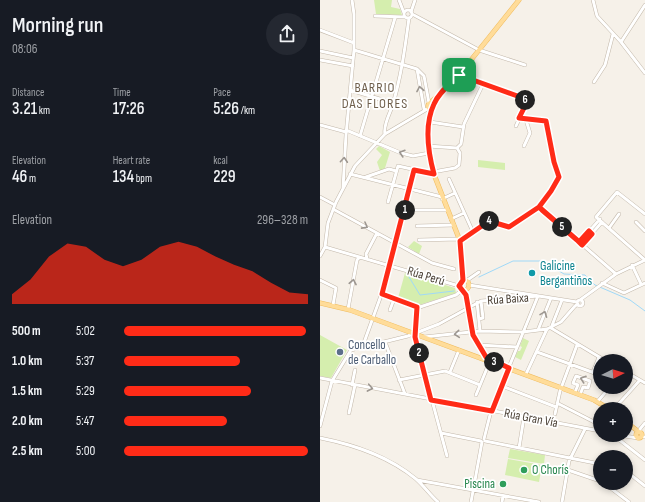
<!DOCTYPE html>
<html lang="en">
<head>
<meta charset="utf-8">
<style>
	:root { --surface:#171b24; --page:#242831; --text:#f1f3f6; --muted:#9ea1a6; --accent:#ff2b17 }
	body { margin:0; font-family:"Sofia Sans Condensed",sans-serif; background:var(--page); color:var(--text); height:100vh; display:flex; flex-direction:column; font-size:15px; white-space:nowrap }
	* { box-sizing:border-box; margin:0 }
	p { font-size:13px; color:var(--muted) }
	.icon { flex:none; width:22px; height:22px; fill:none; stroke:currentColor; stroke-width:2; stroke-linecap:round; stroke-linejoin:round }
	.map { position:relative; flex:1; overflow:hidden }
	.sheet { display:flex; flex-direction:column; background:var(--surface); width:320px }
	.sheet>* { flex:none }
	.needle { width:26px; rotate:85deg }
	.fabs { position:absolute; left:273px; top:354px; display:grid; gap:8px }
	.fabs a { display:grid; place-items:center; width:40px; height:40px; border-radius:50%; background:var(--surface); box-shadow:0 2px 6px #0003; font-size:20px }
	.pin { position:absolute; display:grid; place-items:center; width:34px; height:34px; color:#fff; margin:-17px; border-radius:8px; box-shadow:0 2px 6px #0006 }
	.km { position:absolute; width:20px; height:20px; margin:-10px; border-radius:50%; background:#222; color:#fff; font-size:11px; line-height:20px; text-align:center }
	.round { display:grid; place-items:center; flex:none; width:42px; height:42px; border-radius:21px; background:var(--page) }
	.headline { display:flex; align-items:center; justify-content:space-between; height:68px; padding:0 12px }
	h1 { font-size:22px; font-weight:600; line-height:30px }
	.figures { display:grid; grid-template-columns:repeat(3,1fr); gap:6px; height:68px; padding:4px 12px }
	.figures div { display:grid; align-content:center }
	.figures b { font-size:17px; font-weight:600 }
	.figures small { font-size:11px; font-weight:400 }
	.figures p { font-size:11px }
	.chart { height:112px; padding:8px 12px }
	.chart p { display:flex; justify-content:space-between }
	.chart svg { width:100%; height:72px; margin-top:4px; fill:var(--accent); opacity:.7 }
	ul { padding:0 12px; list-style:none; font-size:13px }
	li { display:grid; grid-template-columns:64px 48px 1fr; align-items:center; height:30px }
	li i { height:10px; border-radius:5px; background:var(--accent) }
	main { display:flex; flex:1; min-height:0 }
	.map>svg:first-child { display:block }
	.green { fill:#d5eeae }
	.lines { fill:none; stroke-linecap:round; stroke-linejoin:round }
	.stream { stroke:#a0d9f8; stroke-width:1 }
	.minor-casing { stroke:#c3b8aa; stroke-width:4 }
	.major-casing { stroke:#f0bb5d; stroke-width:5 }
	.minor { stroke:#fff; stroke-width:3 }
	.major { stroke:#ffdc99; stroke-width:4 }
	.oneway { stroke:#9c9690 }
	.route-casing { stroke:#fff; stroke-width:8 }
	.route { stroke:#ff2b17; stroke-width:5 }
	.culture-dot { fill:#0f9aa8; stroke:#fff; stroke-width:1.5 }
	.service-dot { fill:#5c6f8a; stroke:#fff; stroke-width:1.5 }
	.leisure-dot { fill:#2e9e5b; stroke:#fff; stroke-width:1.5 }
	.labels { text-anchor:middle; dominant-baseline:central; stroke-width:3.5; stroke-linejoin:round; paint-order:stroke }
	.culture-label { font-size:13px; fill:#0d838f; stroke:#fff; text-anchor:start }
	.street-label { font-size:13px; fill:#4b4136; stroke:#fff }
	.service-label { font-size:13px; fill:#4e5e75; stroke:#fff; text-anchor:start }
	.leisure-label { font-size:13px; fill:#27864d; stroke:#fff; text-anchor:start }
	.neighbourhood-label { font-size:14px; letter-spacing:1px; fill:#6f5f4c; stroke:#fff }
</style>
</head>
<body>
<main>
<section class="sheet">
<div class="headline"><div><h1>Morning run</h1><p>08:06</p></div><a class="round"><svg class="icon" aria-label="share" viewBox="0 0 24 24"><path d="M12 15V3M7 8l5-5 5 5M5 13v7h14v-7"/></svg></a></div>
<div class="figures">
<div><p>Distance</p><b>3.21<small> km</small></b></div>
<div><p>Time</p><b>17:26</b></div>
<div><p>Pace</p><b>5:26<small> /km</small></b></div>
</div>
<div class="figures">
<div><p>Elevation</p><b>46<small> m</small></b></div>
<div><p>Heart rate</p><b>134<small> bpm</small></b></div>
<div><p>kcal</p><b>229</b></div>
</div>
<div class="chart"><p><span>Elevation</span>296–328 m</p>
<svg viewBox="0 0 160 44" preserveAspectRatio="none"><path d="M0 44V38L10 29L20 15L30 7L40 9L50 17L60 21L70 17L80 9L90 6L100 9L110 15L120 20L130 24L140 31L150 37L160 38V44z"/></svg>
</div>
<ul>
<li><b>500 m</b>5:02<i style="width:99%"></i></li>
<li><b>1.0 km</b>5:37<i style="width:63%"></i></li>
<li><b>1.5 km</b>5:29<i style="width:69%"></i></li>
<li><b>2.0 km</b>5:47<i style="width:56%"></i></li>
<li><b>2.5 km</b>5:00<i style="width:100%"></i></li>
</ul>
</section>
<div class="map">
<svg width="325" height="502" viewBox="0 0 325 502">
	<rect width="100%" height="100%" fill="#f6f1e9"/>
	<!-- green -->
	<path class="green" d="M54,0H72L71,7L80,9L82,15L56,14Z
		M59,146L70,152L65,168L60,171L57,162L62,155L56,149Z
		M158,160L185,163V170L158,167Z
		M94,241L102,246L99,254L88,247Z
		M85,273L135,288L136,293L99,305L78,298Z
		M0,335L27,350L11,378L0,376Z
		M203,338L209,341L201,360L195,357L198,351H200L202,347L200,346Z
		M190,449L225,455L224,464L188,458Z
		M188,459L222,465L219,482L185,475Z"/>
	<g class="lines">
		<!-- stream -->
		<path class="stream" d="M89,277L100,295L134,291
			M159,277L193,261H222L244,274L265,275L275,285L310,300L325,311"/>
		<defs>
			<path id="minor" d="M79,0L84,13
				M273,0L277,16L301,42
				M325,5L301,42L325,73
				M84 14a4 4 0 1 1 8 0a4 4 0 1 1-8 0Z
				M91,12L95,0
				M92,14L159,50L205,65
				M55,16L85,17
				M0,30L34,43
				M34,50L97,69L104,76L109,103
				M0,51L33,58
				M0,60L33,66
				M97,69L104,109
				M139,75L205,99L206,104L196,126
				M274,82L285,65L293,34
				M30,90L73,103
				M110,122L143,127
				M0,125L26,132
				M26,130L81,153L93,156L109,153
				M65,134C63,126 69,115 72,107C81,78 85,48 89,18
				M40,136L75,18
				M108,146L137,148
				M204,146L210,133L206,120
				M137,148L141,144L144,124L163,84
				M113,172L135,168L139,165L140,153L137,148
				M30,174L122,197
				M46,177L69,169L76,171
				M129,179L153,232
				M23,188L26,135L34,50V14L32,0
				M0,197L15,205
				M122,199L135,193
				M68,202L78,166L114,174
				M219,207L296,274
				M13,209L112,263L134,269
				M85,210H127
				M131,219L144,213
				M316,222L325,231
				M97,226L134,225
				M289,228L299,214
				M99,240L139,239
				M140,241L169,221L189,227L193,225L219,207L239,179L226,121L199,118
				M259,243L280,219
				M262,245L282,222
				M5,247L8,223L16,202L35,166L65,134L109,108
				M5,247L139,286
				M0,256L5,247
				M47,259L46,254L57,233
				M325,260L276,217L297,192L325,214
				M312,265L321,284
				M0,280L16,288L13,305
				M146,281L159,272
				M282,283L304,293L325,283
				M149,285L257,302
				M62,294L100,307L136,295L142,290
				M257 303a3 3 0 1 1 6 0a3 3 0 1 1-6 0Z
				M260,300L296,274L325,260
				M157,302L160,331
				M97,307L95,337L127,456
				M28,309L37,260L40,257
				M70,310L74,299
				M159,319L163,318L161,301
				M231,328L286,361
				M231,328L242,300
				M218,330L231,298
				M104,337L160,331L203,332L227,329L241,322L255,306L258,304
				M65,342L85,394
				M159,345L197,347
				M42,348L67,279L94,170
				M217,352L280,375
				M130,372L139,350
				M273,372L279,357
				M306,372L325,383
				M206,374L227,329
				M0,378L280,431
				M79,380L125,371L160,385
				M32,385L35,370
				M182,386L236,407
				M255,392L258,385L253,383L256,376L270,381L268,388L263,387L260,395
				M156,395L170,361
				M278,401L290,387
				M237,403L280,425
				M294,409L320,380
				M29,413L35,385
				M235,414L240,391L257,345
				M0,426L12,381L31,350L88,336L119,324L161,301L218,296
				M320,432V429L325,423
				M121,433L161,441
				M293,435L325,460
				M298,435L318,438
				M324,437H325
				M0,438C35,445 68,456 96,479C104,486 110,495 118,502
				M164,439L171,411L218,296
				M165,441L280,464
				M199,448L204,417
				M248,470L280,481
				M306,471L325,486
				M97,480L219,502
				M284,483L309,502
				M151,502L162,442
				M182,502L183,496
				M242,502L249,461L265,429"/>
			<path id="major" d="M110,103L139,75L199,0
				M108 106a3 3 0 1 1 6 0a3 3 0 1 1-6 0Z
				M112,108L108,137L109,153L115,177L140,241L143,280
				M139 285a5 5 0 1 1 10 0a5 5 0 1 1-10 0Z
				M145,290L152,334L167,360
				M0,303L30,310L274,400L289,409
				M306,422L319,432
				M316 435a3 3 0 1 1 6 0a3 3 0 1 1-6 0Z"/>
		</defs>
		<!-- minor casing -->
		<use href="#minor" class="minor-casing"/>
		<!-- major casing -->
		<use href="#major" class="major-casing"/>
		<!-- minor -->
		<use href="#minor" class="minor"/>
		<!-- major -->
		<use href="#major" class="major"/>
	</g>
	<!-- one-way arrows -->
	<defs><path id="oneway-chevron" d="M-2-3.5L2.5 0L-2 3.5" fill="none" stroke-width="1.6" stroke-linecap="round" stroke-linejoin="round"/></defs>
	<g class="oneway">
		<use href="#oneway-chevron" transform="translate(100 89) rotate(-100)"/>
		<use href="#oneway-chevron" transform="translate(82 153) rotate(-163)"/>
		<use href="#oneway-chevron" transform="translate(24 160) rotate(-86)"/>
		<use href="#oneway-chevron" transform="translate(45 226) rotate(29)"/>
		<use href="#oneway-chevron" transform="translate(33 282) rotate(-79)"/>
		<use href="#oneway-chevron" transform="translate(224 314) rotate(-69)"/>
		<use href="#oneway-chevron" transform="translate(137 334) rotate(175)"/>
		<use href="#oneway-chevron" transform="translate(263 379) rotate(-161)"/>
		<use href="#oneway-chevron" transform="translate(50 388) rotate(11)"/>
	</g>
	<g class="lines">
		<defs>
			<path id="route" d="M139,75C130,84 119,92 114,104C104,125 108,152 114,174L94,170L62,294L97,307L95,337L111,400L172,411L189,368L166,357L153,335L146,295L139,286L143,280L140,241L169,221L189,227L219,207L257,240L259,242L269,231L272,234L262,245L257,240L222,210L219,207L231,191L239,177L234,162L226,121L199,118L206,104L203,98L139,75"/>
		</defs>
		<!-- route casing -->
		<use href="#route" class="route-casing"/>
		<!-- route -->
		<use href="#route" class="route"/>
	</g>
	<!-- markers -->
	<circle class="culture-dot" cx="212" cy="273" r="4"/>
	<circle class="service-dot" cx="20" cy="352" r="4"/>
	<g class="leisure-dot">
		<circle cx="204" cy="470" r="4"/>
		<circle cx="183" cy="484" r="4"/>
	</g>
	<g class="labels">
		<!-- culture labels -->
		<g class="culture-label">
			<text x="220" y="266">Galicine<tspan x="220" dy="15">Bergantiños</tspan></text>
		</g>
		<!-- street labels -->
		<g class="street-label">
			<text transform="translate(106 276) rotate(17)">Rúa Perú</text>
			<text transform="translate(188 299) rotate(-4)">Rúa Baixa</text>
			<text transform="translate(211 418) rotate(11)">Rúa Gran Vía</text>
		</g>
		<!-- service labels -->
		<g class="service-label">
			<text x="28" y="345">Concello<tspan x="28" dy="15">de Carballo</tspan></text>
		</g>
		<!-- leisure labels -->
		<g class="leisure-label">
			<text x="212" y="470">O Chorís</text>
			<text x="175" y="484" text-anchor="end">Piscina</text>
		</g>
		<!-- neighbourhood labels -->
		<g class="neighbourhood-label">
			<text x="55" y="87">BARRIO<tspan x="55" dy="16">DAS FLORES</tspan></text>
		</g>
	</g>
</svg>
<div class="fabs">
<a><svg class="needle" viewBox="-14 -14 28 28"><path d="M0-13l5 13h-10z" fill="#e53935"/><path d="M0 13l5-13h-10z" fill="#9ea1a6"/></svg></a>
<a>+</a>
<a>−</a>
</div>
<div class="pin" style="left:139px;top:75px;background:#1e9e55"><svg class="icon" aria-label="arrive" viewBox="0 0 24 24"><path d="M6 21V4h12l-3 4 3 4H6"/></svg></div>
<b class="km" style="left:85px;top:210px">1</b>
<b class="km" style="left:99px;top:353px">2</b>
<b class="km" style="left:174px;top:362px">3</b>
<b class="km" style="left:169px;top:221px">4</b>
<b class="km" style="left:242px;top:227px">5</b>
<b class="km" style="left:205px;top:100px">6</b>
</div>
</main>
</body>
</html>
